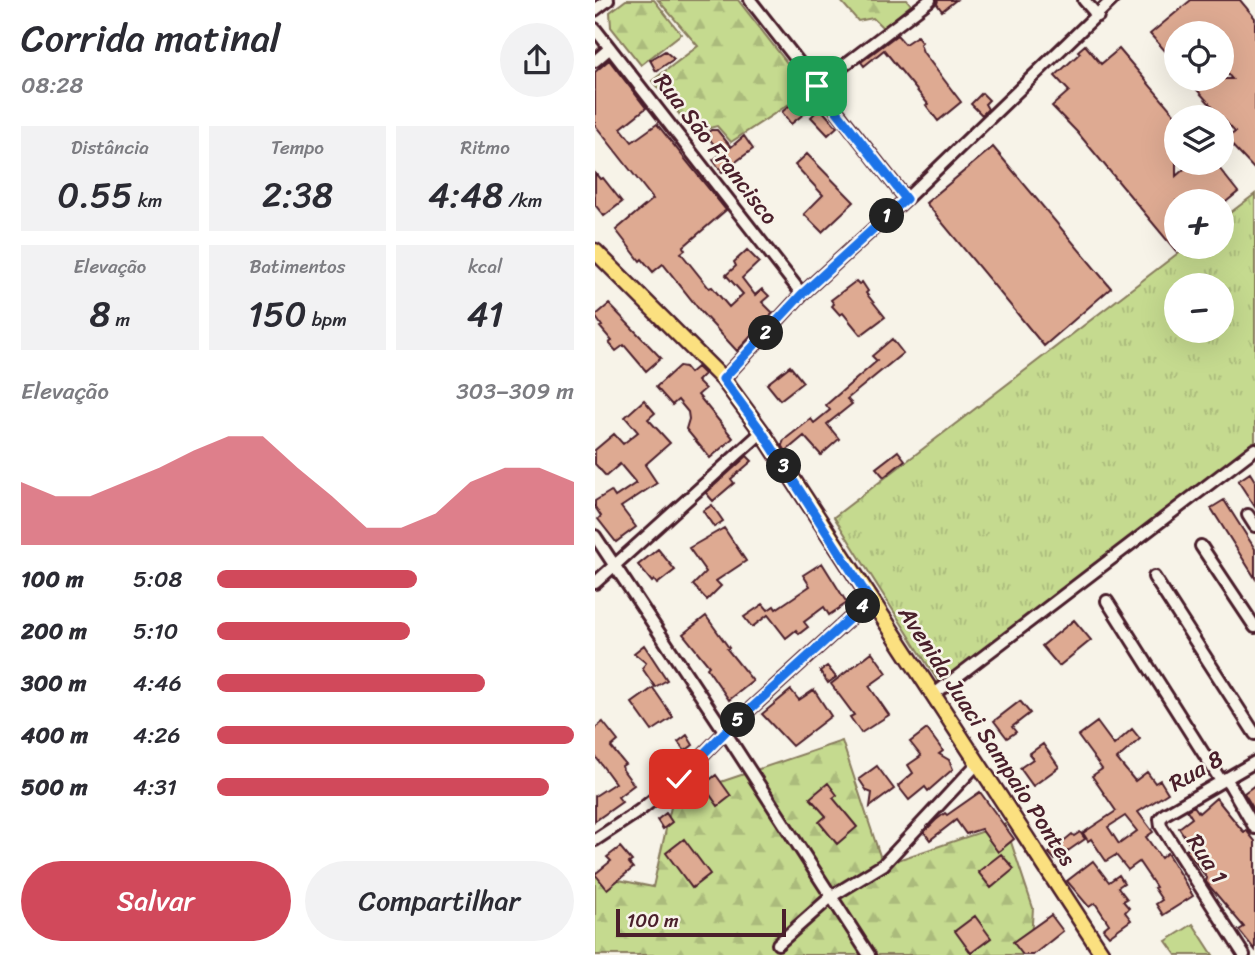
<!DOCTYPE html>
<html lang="pt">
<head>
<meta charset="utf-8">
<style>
	:root { --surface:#fff; --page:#f2f2f3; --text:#2b2b33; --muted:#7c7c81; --accent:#d1495b }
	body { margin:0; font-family:Sriracha,sans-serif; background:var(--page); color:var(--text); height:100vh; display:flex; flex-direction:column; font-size:26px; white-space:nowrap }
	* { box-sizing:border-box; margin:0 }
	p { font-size:23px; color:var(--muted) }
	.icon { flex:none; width:38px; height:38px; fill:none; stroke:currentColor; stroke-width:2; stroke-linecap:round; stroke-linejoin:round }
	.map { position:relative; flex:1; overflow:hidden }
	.sheet { display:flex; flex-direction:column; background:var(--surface); width:595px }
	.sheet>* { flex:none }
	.buttons { position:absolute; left:569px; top:21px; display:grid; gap:14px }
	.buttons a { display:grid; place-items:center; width:70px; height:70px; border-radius:50%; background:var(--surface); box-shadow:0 7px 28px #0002; font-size:35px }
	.scale { position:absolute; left:21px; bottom:18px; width:170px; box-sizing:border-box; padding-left:7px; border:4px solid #4a1f2b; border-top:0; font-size:19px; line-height:24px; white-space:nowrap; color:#4a1f2b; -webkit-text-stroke:5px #f7f3e8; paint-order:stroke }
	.pin { position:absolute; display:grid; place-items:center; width:60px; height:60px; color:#fff; margin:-30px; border-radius:14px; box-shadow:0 4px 10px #0006 }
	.km { position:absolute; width:35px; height:35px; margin:-18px; border-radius:50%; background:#222; color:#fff; font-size:19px; line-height:35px; text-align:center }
	.round { display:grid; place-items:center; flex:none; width:74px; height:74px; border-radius:37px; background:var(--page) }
	.headline { display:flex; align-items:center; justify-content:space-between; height:119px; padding:0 21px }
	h1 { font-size:38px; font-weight:600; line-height:52px }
	.stats { display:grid; grid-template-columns:repeat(3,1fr); gap:10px; height:119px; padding:7px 21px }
	.stats div { display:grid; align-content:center; border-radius:0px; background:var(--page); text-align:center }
	.stats b { font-size:35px; font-weight:600 }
	.stats small { font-size:19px; font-weight:400 }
	.stats p { font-size:19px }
	.chart { height:196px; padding:14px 21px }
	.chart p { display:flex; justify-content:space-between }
	.chart svg { width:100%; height:126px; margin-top:7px; fill:var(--accent); opacity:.7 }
	.cta { display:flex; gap:14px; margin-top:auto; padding:14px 21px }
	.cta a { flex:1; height:80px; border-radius:42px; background:var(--accent); color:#fff; font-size:28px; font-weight:600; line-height:80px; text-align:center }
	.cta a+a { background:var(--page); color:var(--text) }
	ul { padding:0 21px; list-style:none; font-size:23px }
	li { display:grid; grid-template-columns:112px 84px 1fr; align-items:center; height:52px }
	li i { height:18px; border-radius:9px; background:var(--accent) }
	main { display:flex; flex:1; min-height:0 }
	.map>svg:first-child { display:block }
	.grass { fill:url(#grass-tufts); stroke:#887c5d; stroke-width:2; fill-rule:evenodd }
	.forest { fill:url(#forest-firs); stroke:#887c5d; stroke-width:2 }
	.pitch { fill:#c5da8f; stroke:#887c5d; stroke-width:2 }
	.building { fill:#deaa92; stroke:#4a1f2b; stroke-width:2; fill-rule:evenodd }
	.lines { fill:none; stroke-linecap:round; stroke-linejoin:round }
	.minor-casing { stroke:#4a1f2b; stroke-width:16 }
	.major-casing { stroke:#4a1f2b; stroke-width:19 }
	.minor { stroke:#f7f3e8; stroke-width:10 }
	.major { stroke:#fbe080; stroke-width:14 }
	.route-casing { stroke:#fff; stroke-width:14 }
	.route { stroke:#1a73e8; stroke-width:9 }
	.labels { text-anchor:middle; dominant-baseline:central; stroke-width:5; stroke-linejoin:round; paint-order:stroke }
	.street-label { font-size:23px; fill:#4a1f2b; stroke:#f7f3e8 }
</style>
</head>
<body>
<main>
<section class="sheet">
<div class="headline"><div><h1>Corrida matinal</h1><p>08:28</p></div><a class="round"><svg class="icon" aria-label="share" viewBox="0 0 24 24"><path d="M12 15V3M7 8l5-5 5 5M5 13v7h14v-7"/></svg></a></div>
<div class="stats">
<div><p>Distância</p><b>0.55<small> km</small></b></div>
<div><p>Tempo</p><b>2:38</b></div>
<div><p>Ritmo</p><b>4:48<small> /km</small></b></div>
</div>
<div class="stats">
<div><p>Elevação</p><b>8<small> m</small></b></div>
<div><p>Batimentos</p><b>150<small> bpm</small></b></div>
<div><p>kcal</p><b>41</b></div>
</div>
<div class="chart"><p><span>Elevação</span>303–309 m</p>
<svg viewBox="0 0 160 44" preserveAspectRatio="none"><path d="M0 44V22L10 27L20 27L30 22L40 17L50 11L60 6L70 6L80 17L90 27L100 38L110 38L120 33L130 22L140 17L150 17L160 22V44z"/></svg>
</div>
<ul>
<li><b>100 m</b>5:08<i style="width:56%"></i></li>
<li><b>200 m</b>5:10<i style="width:54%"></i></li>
<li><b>300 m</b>4:46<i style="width:75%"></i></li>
<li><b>400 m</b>4:26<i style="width:100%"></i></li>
<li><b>500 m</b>4:31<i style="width:93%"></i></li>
</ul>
<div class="cta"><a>Salvar</a><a>Compartilhar</a></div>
</section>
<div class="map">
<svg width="660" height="955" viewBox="0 0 660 955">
	<defs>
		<pattern id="grass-tufts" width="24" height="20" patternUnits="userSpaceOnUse" patternTransform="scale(1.75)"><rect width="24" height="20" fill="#c5da8f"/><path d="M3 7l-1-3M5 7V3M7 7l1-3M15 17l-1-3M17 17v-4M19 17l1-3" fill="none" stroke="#abbb7c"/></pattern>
		<pattern id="forest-firs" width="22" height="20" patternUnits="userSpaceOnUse" patternTransform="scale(1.75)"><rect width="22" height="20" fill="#c5da8f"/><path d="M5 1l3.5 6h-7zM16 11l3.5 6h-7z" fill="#abbb7c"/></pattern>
	</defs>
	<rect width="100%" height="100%" fill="#f7f3e8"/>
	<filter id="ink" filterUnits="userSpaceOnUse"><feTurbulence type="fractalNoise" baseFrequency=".0143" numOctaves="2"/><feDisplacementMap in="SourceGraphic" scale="14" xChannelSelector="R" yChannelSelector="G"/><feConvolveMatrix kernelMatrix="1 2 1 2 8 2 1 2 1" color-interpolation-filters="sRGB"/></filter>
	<g filter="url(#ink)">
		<!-- grass -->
		<path class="grass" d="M660,194V448L346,686L239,517L591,247H626L627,219ZM581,285H626V331H581Z"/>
		<!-- forest -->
		<path class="forest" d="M31,0H59L86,34L46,65L16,27L15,12Z
			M63,0H143L214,91L136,142L122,126L99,132L57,81L103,46Z
			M245,0H312L316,5L288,28L278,18L263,21Z
			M247,741L288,865L410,824L438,908L435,955H0V875L58,887L78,798Z"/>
		<!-- pitch -->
		<path class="pitch" d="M598,924L618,955H581L571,941Z"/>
		<!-- building -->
		<path class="building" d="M343,0H361L347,11L342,4Z
			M596,0H645L660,18V170L631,139L640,132L596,83L601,79H637L626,66V33H581V63L555,34Z
			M302,35L310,44L322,36L327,42L325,44L328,52L366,102L343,121L331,105L333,104L289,50L269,66L266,62Z
			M490,45L506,64L524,49L581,116V176L596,163H620L643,192L626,206V201H620L616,197L611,201H581V251L483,133L457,106L474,91L460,76L485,53L483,51Z
			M70,51L79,59L61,71L55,60Z
			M14,60L51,108L26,128L37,142L62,124L131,210L88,247L90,250L86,253L114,288L117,287L134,307L148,294L131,275L141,266L139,262L152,250L164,262L147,278L160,295L167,289L174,296L167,302L178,313L142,351L107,313L68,264L58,272L47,259L45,261L21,230L58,199L0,125V72Z
			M387,93L394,100L390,104L393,109L387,115L376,104Z
			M205,97L215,109L196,124L187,112Z
			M225,108L242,127L233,135L216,117Z
			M116,130H122L136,147L149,136L158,149L127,172L118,160L126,154L111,134Z
			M398,147L516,288L449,346L331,203Z
			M212,154L259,202L227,232L209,214L228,195L200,165Z
			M0,173L5,179L8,178L27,202L9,216L0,205Z
			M261,281L264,284L267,282L273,291L271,293L290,317L266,335L248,313L245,315L237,306L239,304L236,300Z
			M14,304L66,358L51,371L29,345L21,351L14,343L17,341L5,327L7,326L0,316Z
			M297,339L308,353L252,399L257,404L232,424L244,439L226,455L209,436L191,451L187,445L189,440L216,419L219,423L235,410L231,405L282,361L277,356Z
			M84,366L90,367L95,373L102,367L109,374L102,381L110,389L103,395L138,438L115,458L91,429L94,419L93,412L83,400L77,405L61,387Z
			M195,366L208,382L185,400L172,384Z
			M49,400L60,413L53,419L75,443L50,465L62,483L26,507L41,527L21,542L3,519L6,516L0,507V501L16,491L20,497L41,483L25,464L11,476L0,464V450L19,434L28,444L43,432L30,417Z
			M303,451L310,460L289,477L281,468Z
			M152,456L157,461L136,479L139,483L118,501L111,493Z
			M655,473L660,481V507L643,481Z
			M629,500L660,549V578L616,508Z
			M117,505L128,521L119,527L108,511Z
			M129,528L151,561L121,581L126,586L112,600L98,585L111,572L94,548Z
			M63,549L80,570L62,584L59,580L57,582L43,565Z
			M227,563L252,603L234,615L229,607L209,622L213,627L204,634L201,630L191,638L173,615L157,627L149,617L168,604L173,610L179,606L181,609L193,601L215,586L208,575Z
			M111,616L134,648L132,649L158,681L134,700L112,668L114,666L88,634Z
			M479,620L496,640L464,666L447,646Z
			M49,645L72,680L60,687L47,668L51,663L39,653Z
			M277,652L292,673L274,686L294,715L266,733L255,717L259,715L236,684Z
			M232,666L241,677L233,683L225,671Z
			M58,688L78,717L57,731L37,703Z
			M196,690L204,700L219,690L236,716L197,746L167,714Z
			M425,701L435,713L417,727L421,732L412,738L399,721Z
			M8,722L23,741L16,747L30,764L27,766L28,770L39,785L23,797L27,802L0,821V796L20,783L0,756V728Z
			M502,722L519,745L537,729L545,739L522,759L540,781L552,772L560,783L565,780L573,793L543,812L558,832L551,837L566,858L572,853L598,896L568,915L561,904L567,900L559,888L561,887L544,862L533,870L521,855L511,861L496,839L493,841L488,833L521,811L497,776L507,769L483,736ZM530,816L542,831L524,844L513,827Z
			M332,729L348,751L344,754L354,760L358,769L333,791L330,787L314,800L303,786L318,773L313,765L326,756L315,742Z
			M92,735L98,745L90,751L83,742Z
			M448,744L464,767L438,786L425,768L438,759L434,754Z
			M282,766L299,789L275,807L277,793L272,791L264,779Z
			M121,775L136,796L123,806L108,785Z
			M233,783L242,795L238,798L262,827L242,844L224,822L231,816L215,798Z
			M660,785V811L649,793Z
			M385,792L419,839L403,852L386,829L371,834L361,820L335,840L329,832L341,820L350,813L352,815Z
			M621,798L647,830L649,832L651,830L660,841V950L644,930L649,927L611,882L612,878L591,850L596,846L584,828L597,818L592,810L599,806L604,813Z
			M71,813L77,822L68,829L62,820Z
			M485,832L490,839L460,860L454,853L477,834L479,836Z
			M89,839L115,874L97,888L71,853Z
			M25,847L37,861L34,863L38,868L12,889L0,874L16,861L12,857Z
			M406,854L419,869L396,888L383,872Z
			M498,861L514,882L524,875L529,883L523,887L532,899L528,901L534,908L530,912L536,920L514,936L508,929L514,924L500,903L494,907L472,881Z
			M456,915L468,931L438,955H428L418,942Z
			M380,916L396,938L376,953L360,931Z"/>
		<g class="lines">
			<defs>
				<path id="minor" d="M155,0L311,199
					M489,0L503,16
					M0,10L13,0
					M0,29L207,294
					M0,61L15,48
					M222,86L335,0
					M128,379L207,294L311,199L517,0
					M653,515L660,526
					M0,536L130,732L274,955
					M606,546L660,627
					M559,577L660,734
					M0,583L167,432
					M512,601L626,781
					M338,695L660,449
					M631,778L660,828
					M0,840L44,811L84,779L130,732L275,600
					M183,944L237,896L288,865L383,763
					M649,955L566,826L565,819L570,814L660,762"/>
				<path id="major" d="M0,251L128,379L167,432L508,955"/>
			</defs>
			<!-- minor casing -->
			<use href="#minor" class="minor-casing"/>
			<!-- major casing -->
			<use href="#major" class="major-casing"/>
			<!-- minor -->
			<use href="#minor" class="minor"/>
			<!-- major -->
			<use href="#major" class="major"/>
		</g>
	</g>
	<g class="lines" filter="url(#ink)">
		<defs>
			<path id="route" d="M84,779L130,732L275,600L167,432L128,379L207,294L311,199L222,86"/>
		</defs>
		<!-- route casing -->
		<use href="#route" class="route-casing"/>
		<!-- route -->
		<use href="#route" class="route"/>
	</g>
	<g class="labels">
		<!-- street labels -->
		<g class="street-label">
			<text transform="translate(121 149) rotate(52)">Rua São Francisco</text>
			<text transform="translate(392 736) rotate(57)">Avenida Juaci Sampaio Pontes</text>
			<text transform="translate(601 771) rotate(-30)">Rua 8</text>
			<text transform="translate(612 859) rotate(57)">Rua 1</text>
		</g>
	</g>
</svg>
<div class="buttons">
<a><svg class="icon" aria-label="locate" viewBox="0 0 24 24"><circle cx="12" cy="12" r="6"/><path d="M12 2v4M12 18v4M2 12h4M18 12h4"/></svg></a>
<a><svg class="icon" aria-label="layers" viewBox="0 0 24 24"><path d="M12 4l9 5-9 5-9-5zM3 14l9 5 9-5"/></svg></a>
<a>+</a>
<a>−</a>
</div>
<div class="scale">100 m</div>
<div class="pin" style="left:222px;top:86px;background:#1e9e55"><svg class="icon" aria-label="arrive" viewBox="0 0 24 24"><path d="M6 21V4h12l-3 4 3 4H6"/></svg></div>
<div class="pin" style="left:84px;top:779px;background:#d93025"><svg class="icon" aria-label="check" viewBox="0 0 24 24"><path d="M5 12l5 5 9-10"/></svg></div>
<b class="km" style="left:292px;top:216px">1</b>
<b class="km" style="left:171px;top:333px">2</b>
<b class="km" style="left:189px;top:466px">3</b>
<b class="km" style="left:268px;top:606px">4</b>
<b class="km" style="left:143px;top:720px">5</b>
</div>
</main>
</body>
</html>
